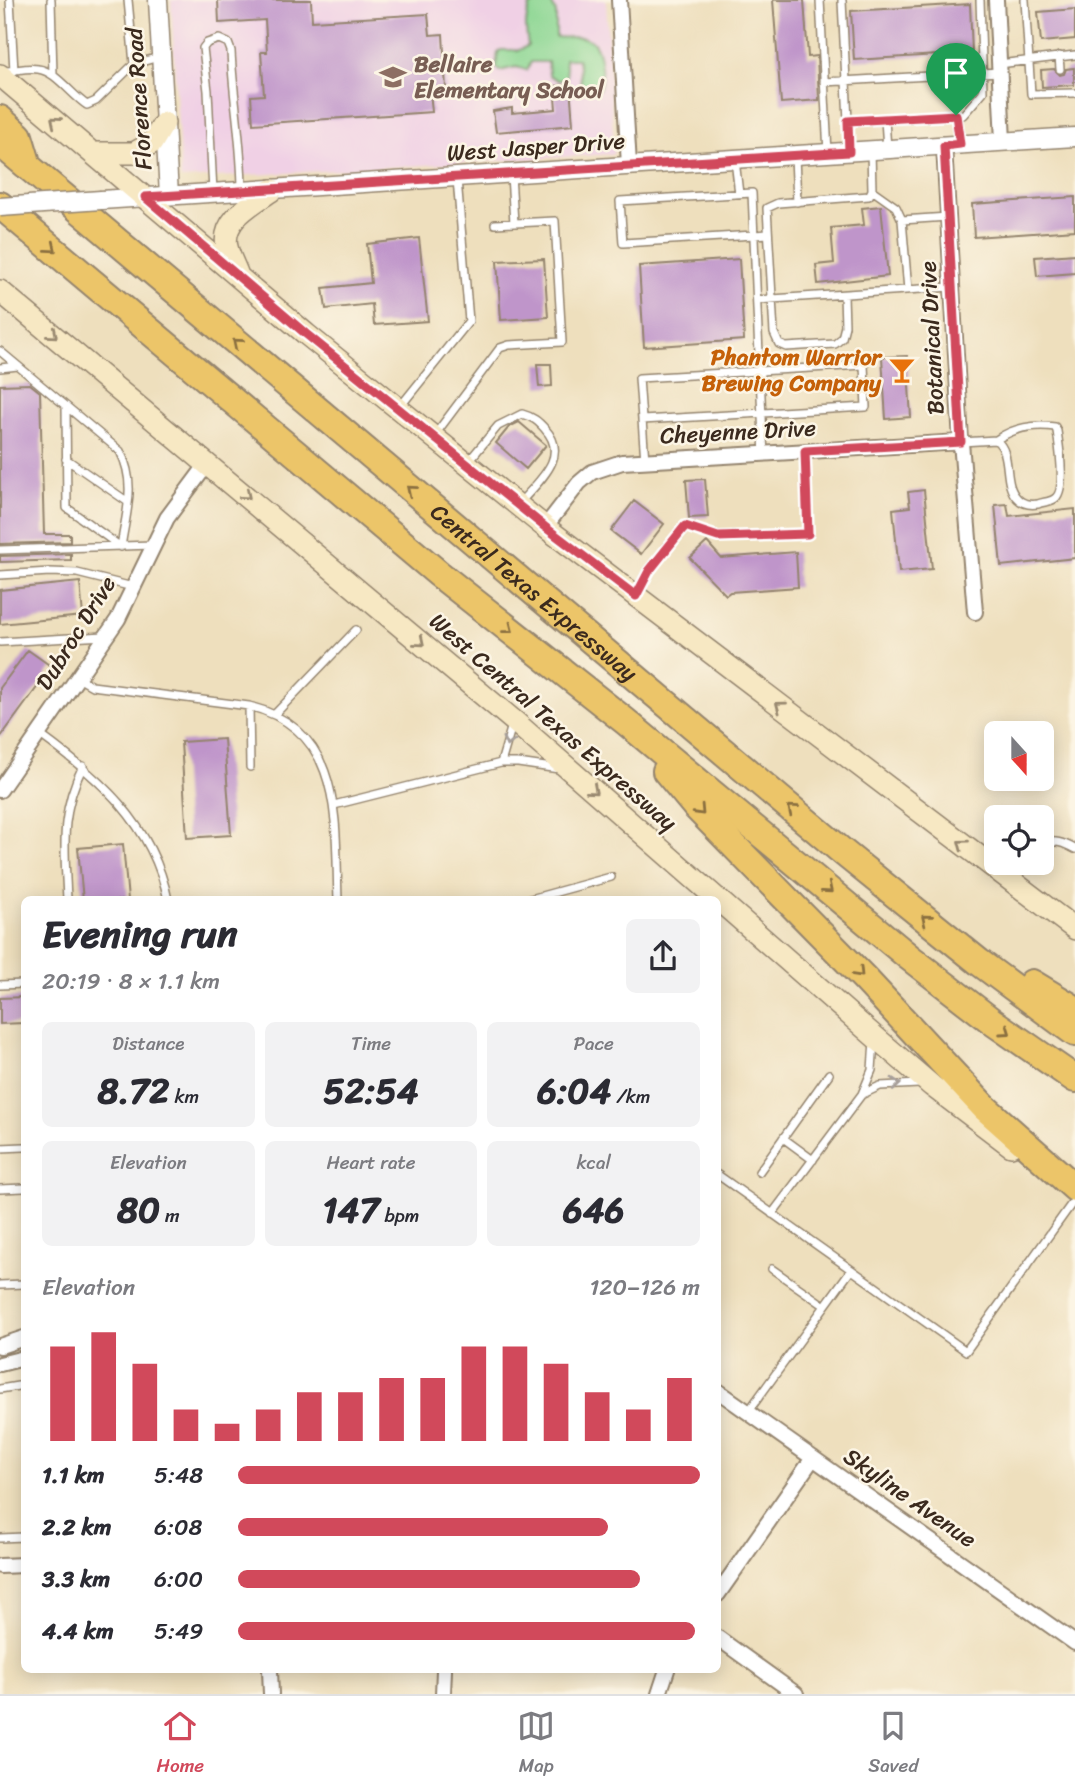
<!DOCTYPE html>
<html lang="en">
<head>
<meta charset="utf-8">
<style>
	:root { --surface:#fff; --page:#f2f2f3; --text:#2b2b33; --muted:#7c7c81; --line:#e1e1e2; --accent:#d1495b }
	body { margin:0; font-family:Sriracha,sans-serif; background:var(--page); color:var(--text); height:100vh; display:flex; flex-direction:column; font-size:26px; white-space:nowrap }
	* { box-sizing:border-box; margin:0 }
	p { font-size:23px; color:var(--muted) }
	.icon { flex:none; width:38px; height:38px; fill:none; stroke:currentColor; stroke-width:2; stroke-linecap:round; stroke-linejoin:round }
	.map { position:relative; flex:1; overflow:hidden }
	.drawer { position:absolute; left:21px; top:896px; width:700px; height:777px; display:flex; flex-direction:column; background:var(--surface); border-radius:10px; box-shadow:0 4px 18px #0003 }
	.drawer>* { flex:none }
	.needle { width:46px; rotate:159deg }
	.buttons { position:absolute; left:984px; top:721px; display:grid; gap:14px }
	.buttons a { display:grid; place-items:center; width:70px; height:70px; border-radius:10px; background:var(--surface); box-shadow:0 4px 18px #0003; font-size:35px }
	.pin { position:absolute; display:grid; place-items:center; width:60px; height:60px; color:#fff; margin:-72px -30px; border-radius:50% 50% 50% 0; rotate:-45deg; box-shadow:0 0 7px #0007 }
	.pin .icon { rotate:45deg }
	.round { display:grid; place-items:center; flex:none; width:74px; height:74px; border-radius:10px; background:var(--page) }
	.summary { display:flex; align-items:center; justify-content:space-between; height:119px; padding:0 21px }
	h1 { font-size:38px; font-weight:700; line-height:52px }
	.metrics { display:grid; grid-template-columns:repeat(3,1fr); gap:10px; height:119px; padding:7px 21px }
	.metrics div { display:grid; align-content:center; border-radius:10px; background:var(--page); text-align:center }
	.metrics b { font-size:35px; font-weight:700 }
	.metrics small { font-size:19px; font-weight:400 }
	.metrics p { font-size:19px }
	.chart { height:196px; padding:14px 21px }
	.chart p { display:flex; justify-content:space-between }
	.chart svg { width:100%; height:126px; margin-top:7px; stroke:var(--accent); stroke-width:6 }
	ul { padding:0 21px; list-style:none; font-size:23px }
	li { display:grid; grid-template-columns:112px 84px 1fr; align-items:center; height:52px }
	li i { height:18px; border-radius:9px; background:var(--accent) }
	.tab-bar { display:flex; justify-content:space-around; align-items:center; height:98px; border-top:2px solid var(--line); background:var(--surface); font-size:19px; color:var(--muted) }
	.tab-bar a { display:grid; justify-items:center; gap:4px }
	.tab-bar .on { color:var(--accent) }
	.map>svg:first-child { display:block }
	.built { fill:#f0d0e5 }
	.green { fill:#8ed794; stroke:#648059; stroke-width:2 }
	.building { fill:#bf95ca }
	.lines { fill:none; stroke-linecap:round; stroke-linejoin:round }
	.service-casing { stroke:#94846e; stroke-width:10 }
	.minor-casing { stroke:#94846e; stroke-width:18 }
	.tertiary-casing { stroke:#94846e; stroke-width:21 }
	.secondary-casing { stroke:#94846e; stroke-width:24 }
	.motorway-casing { stroke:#94846e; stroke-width:30 }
	.service { stroke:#fff; stroke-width:7 }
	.minor { stroke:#fff; stroke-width:14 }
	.tertiary { stroke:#fff; stroke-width:18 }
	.secondary { stroke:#f7e8c3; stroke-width:21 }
	.motorway { stroke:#ecc569; stroke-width:26 }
	.tertiary-bridge-casing { stroke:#94846e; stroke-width:21; stroke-linecap:butt }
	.tertiary-bridge { stroke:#fff; stroke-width:18 }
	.oneway { stroke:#998970 }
	.oneway2 { stroke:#8b7040 }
	.oneway3 { stroke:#a79f9a }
	.route-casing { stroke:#fff; stroke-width:14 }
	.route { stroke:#d1495b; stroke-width:9 }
	.labels { text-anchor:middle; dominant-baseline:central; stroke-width:5; stroke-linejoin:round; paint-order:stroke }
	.education-label { font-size:23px; font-weight:bold; fill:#785e54; stroke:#fcf5e5; text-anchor:start }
	.street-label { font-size:23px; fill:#3b2a1e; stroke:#fcf5e5 }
	.food-label { font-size:23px; font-weight:bold; fill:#c56008; stroke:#fcf5e5; text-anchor:end }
</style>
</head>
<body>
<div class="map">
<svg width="1075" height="1694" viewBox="0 0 1075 1694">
	<rect width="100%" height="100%" fill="#fcf5e5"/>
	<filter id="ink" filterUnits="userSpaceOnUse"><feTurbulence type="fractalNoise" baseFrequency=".0143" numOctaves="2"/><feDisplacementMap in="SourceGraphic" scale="14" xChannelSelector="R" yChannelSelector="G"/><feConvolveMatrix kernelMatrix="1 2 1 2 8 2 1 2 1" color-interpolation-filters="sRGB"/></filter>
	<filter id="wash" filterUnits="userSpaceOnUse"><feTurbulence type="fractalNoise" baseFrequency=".00686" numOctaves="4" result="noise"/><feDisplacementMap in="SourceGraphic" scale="28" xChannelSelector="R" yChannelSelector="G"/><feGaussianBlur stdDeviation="1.57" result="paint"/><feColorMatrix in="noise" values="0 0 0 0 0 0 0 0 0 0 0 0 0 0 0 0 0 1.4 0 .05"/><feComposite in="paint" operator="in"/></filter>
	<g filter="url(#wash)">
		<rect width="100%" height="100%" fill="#eedfbd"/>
		<!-- built -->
		<path class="built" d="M171,0H606L614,154L181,179Z"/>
		<!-- green -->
		<path class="green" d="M542,0L551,2L556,13V37C566,39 580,34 590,40C601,46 604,78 599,89L593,91L581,84L578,59H565L567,76L559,81L549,75L548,62H531L527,70L516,67L500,71L496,67L498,52L501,50H519L528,46C526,31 524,21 530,6Z"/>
		<g id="blocks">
			<!-- building -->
			<path class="building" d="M218,0H311L312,21L428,14L430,35L443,34L446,90L430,91L432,112L253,124L251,96L264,95L261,52H267L265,20L219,23Z
				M773,0H804L808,57L817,56L819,100L781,103Z
				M970,4L972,53L854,60L851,11Z
				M1075,9V39L1041,42L1038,12Z
				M1074,68V85L1042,87L1041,70L1054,69L1060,75L1064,74L1066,69Z
				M570,85L573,125L496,132L493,111L512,108V113L556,109L554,86Z
				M1075,197V230L974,237L972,204Z
				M881,206L888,276L818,284L816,265L834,263L831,228L864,225L862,208Z
				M419,238L428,321L374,325L372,304L326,309L323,288L371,283L367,244Z
				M1075,254V273L1037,276L1035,257Z
				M544,259L548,317L501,320L497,261Z
				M739,259L744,340L644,347L639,266Z
				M907,356L911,417L886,419L882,357Z
				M537,364H551L552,386L539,387Z
				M30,384L40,392L44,534H70V542L0,544V385Z
				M519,422L546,445L526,469L496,443L509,427Z
				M705,479L708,517L689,518L686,480Z
				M924,490L932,569L899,572L893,509L910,507L908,492Z
				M634,501L664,524L641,554L611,531Z
				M1007,504L1009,516L1075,509V558L1001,566L995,505Z
				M707,542L721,558L796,552L798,587L730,592L726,595L690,558Z
				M71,554V560L0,562V556Z
				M80,582L83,616L0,624V590Z
				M28,650L52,667L0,738V688Z
				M224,739L231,835L187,838L181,742Z
				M123,844L128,900H83L78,848Z
				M24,997V1023L0,1024V998Z"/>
		</g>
	</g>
	<g filter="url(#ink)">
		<use href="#blocks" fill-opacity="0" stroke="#94846e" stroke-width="2"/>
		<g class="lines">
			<defs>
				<path id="service" d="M10,0L14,71
					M51,0L53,75
					M128,0L134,64
					M820,0L828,153
					M1025,0L1031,94L1075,93
					M842,1L848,121
					M1059,56L1060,69
					M999,64L1075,55
					M4,71C15,71 27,67 38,69C56,71 71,95 87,105L96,101L134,64L159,57
					M824,82L999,72
					M956,115H963L983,92L980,0
					M887,148L885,120L956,115L960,144
					M849,150L848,121L885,120
					M795,157L797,202
					M735,160L739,194
					M511,175L514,223
					M872,190L896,207L902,220L908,290
					M213,192L208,91L203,48L207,43L219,39L228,43L231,51C233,98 242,144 242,191
					M902,220L948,217
					M844,295L845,326L842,338L835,344L786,347L779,344L774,333L767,208L778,203L869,196L872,190L871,151
					M757,300L951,287
					M0,351L120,451C137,484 126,512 121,547L67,508L66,406
					M0,368L18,366
					M399,408L469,321L457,179
					M642,420L866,407L864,365L639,378L645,461
					M434,436L500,348L509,345L562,342L555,221L495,224
					M961,442L996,440C1014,455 1001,483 1018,499C1023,504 1031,505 1038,504C1042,502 1050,502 1054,499C1067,492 1059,445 1057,431L1055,427C1034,424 1013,428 996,440
					M764,454C759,367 756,280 752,193L620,201L623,243L754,235L768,234
					M66,459L128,502
					M468,462L498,426L522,414C533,417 538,421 545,429C571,457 537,482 519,504
					M0,550L153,545
					M0,575L50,572L77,573L133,587
					M637,592L648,571L685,526L718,537L808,534L805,451
					M0,642L104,636
					M78,678L92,686L249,706C345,730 335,822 338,900
					M249,706L250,767
					M274,715L356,630
					M39,734C98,777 153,823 168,900
					M501,763L512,725
					M334,805L501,763H518L559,769
					M1041,844C1054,839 1064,843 1075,849
					M1007,875L1019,863
					M67,900C65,848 59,814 83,766
					M527,900L611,877
					M0,985L24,984
					M863,1094L880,1086L919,1084
					M783,1138L813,1160
					M0,1148L24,1147
					M759,1172L829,1074
					M718,1175L966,1351L1075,1199
					M0,1189L24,1188
					M772,1214L862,1094L872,1070L874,1040
					M772,1269L825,1306
					M0,1285L24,1284
					M0,1389L24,1385
					M748,1412L851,1270
					M0,1538L24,1537"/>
				<path id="minor" d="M619,0L629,165
					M996,0L1003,141
					M944,146L961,442L975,612
					M545,527L579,483L592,472L622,462L961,442
					M0,790L118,619L167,518L208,463
					M0,1346L24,1338
					M0,1364L24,1358
					M718,1391L1075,1643
					M0,1566L24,1565
					M718,1594L813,1458
					M718,1638L796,1694
					M270,1670L271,1694
					M443,1694L444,1670
					M659,1694L667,1670"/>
				<path id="tertiary" d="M158,0L169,195
					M101,200L1075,137"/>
				<path id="secondary" d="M0,75L306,334L545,527L1075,929
					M93,153H134L152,143L164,123
					M237,273C234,265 229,256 227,247C221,219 253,204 272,190
					M0,291L514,721L874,1036L932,1086L1011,1146"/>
				<g id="motorway">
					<path d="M0,119L19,136L26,159"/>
					<path id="s1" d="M0,143L844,853L979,962L1075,1033"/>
					<path d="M0,205L439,574L625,721L909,957L993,1022L1075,1079"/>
					<path d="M666,771L695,806L865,979L984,1107L1075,1188"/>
					<path d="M1032,983L1075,1009"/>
				</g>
			</defs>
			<!-- service casing -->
			<use href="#service" class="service-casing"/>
			<!-- minor casing -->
			<use href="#minor" class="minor-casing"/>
			<!-- tertiary casing -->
			<use href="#tertiary" class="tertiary-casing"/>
			<!-- secondary casing -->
			<use href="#secondary" class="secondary-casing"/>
			<!-- motorway casing -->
			<use href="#motorway" class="motorway-casing"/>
			<!-- service -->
			<use href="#service" class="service"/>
			<!-- minor -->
			<use href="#minor" class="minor"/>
			<!-- tertiary -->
			<use href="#tertiary" class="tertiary"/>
			<!-- secondary -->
			<use href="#secondary" class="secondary"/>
			<!-- motorway -->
			<use href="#motorway" class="motorway"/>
			<defs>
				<path id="tertiary-bridge" d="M0,207L101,200"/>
			</defs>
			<!-- tertiary-bridge casing -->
			<use href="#tertiary-bridge" class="tertiary-bridge-casing"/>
			<!-- tertiary-bridge -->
			<use href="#tertiary-bridge" class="tertiary-bridge"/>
		</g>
		<!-- one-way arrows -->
		<defs><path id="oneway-chevron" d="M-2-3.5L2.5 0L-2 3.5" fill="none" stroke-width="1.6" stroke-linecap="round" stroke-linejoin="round" transform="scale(1.75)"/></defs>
		<g class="oneway">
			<use href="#oneway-chevron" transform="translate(55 121) rotate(-140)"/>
			<use href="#oneway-chevron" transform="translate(53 334) rotate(40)"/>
			<use href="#oneway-chevron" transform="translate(246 495) rotate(40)"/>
			<use href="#oneway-chevron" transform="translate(420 642) rotate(40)"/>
			<use href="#oneway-chevron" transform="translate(780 706) rotate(-143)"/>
			<use href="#oneway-chevron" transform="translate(593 790) rotate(41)"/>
			<use href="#oneway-chevron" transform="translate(962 844) rotate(-143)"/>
		</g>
		<g class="oneway2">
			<use href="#oneway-chevron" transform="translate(52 248) rotate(40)"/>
			<use href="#oneway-chevron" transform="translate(237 343) rotate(-140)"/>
			<use href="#oneway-chevron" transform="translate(411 490) rotate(-140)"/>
			<use href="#oneway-chevron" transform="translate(509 629) rotate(38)"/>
			<use href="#oneway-chevron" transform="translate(792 809) rotate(-140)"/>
			<use href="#oneway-chevron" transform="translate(700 811) rotate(47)"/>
			<use href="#oneway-chevron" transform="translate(828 889) rotate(40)"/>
			<use href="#oneway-chevron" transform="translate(926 919) rotate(-141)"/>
			<use href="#oneway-chevron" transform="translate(859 973) rotate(46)"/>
			<use href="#oneway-chevron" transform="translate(1006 1031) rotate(35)"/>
		</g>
		<g class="oneway3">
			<use href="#oneway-chevron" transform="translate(508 742) rotate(104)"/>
			<use href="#oneway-chevron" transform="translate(896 1084) rotate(-5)"/>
		</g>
	</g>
	<g class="lines" filter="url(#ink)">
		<defs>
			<path id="route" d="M956,115L960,144L944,146L961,442L805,451L808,534L718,537L685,526L649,571L636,596L545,527L306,334L145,197L849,152L848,121Z"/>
		</defs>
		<!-- route casing -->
		<use href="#route" class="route-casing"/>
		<!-- route -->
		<use href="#route" class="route"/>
	</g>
	<!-- icons -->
	<defs>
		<symbol id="school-bare" viewBox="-9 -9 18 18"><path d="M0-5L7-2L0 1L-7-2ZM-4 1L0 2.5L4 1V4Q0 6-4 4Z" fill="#8d6e63" stroke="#fcf5e5" stroke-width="2.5" paint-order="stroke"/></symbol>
		<symbol id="bar-bare" viewBox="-9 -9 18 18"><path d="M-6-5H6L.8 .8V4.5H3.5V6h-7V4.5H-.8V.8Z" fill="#e8710a" stroke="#fcf5e5" stroke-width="2.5" paint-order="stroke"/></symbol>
	</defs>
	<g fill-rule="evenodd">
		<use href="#school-bare" x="374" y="58" width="38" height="38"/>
		<use href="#bar-bare" x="883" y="351" width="38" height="38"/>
	</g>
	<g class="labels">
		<!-- education labels -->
		<g class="education-label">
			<text x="414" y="64">Bellaire<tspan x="414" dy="26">Elementary School</tspan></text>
		</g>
		<!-- street labels -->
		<g class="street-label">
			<text transform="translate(139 99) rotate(-94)">Florence Road</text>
			<text transform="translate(536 147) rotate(-4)">West Jasper Drive</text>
			<text transform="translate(932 338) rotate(-93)">Botanical Drive</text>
			<text transform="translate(738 432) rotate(-3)">Cheyenne Drive</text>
			<text stroke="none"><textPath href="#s1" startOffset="698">Central Texas Expressway</textPath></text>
			<text transform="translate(76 633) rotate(-58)">Dubroc Drive</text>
			<text transform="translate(553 722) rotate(41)">West Central Texas Expressway</text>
			<text transform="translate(910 1498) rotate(35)">Skyline Avenue</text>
		</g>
		<!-- food labels -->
		<g class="food-label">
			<text x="881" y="357">Phantom Warrior<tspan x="881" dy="26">Brewing Company</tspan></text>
		</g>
	</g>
</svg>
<div class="buttons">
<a><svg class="needle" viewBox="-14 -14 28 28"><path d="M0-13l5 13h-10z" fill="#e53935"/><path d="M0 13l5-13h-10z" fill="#7c7c81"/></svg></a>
<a><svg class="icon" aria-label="locate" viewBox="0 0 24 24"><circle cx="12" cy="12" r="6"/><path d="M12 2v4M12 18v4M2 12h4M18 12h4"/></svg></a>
</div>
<div class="pin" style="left:956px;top:115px;background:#1e9e55"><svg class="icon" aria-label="arrive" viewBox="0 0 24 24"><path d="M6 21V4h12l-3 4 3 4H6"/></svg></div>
<section class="drawer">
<div class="summary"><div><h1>Evening run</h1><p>20:19 · 8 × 1.1 km</p></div><a class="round"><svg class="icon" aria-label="share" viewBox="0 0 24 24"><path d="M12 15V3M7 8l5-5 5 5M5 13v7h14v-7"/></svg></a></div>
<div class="metrics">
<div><p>Distance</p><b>8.72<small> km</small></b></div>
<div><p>Time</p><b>52:54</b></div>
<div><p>Pace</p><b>6:04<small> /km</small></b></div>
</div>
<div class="metrics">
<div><p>Elevation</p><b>80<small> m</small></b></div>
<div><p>Heart rate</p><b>147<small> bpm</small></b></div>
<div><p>kcal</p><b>646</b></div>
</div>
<div class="chart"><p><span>Elevation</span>120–126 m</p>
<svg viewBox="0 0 160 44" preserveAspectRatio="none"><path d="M5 44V11M15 44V6M25 44V17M35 44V33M45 44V38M55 44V33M65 44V27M75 44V27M85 44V22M95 44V22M105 44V11M115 44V11M125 44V17M135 44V27M145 44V33M155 44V22"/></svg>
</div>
<ul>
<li><b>1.1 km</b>5:48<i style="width:100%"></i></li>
<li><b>2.2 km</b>6:08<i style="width:80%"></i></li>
<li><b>3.3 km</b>6:00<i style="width:87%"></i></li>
<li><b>4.4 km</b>5:49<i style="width:99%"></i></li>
</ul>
</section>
</div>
<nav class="tab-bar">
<a class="on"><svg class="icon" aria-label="home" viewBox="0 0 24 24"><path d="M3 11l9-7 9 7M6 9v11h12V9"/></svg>Home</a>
<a><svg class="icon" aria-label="map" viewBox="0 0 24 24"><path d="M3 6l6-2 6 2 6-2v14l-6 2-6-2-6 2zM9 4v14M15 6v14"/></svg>Map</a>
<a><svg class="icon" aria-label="saved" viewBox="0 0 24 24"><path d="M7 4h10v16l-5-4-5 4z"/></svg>Saved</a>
</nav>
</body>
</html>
